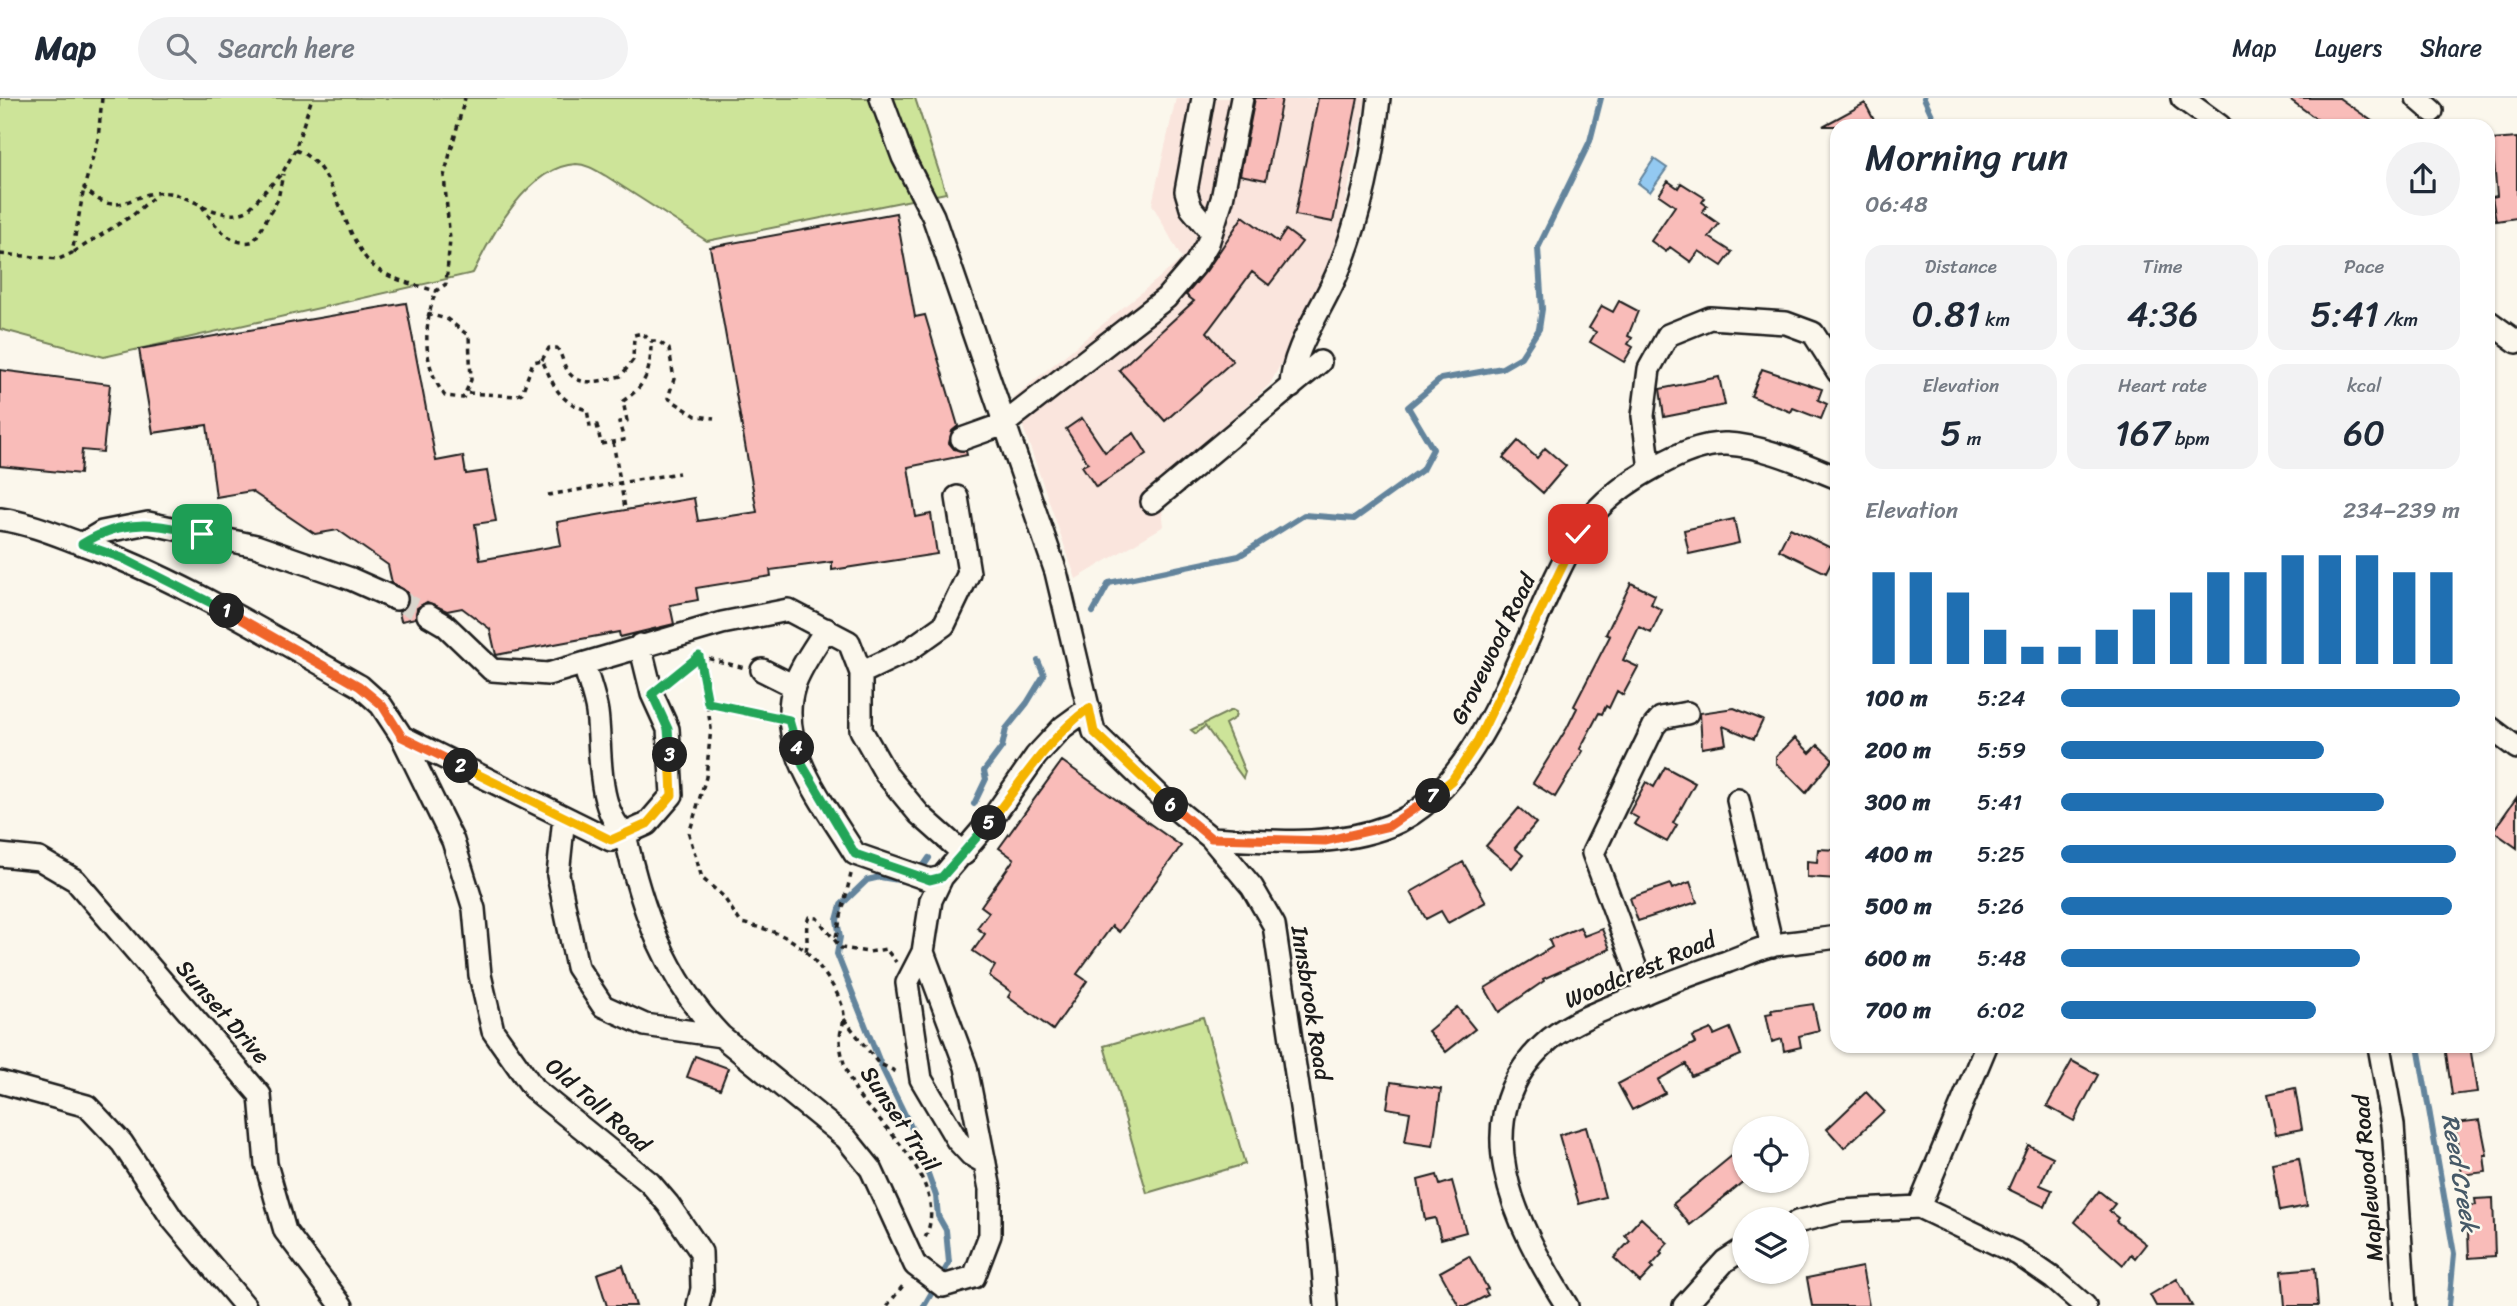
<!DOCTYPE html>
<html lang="en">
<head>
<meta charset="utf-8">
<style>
	:root { --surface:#fff; --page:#f2f2f3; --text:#1f2937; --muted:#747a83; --line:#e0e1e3; --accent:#1f6fb2 }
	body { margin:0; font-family:Sriracha,sans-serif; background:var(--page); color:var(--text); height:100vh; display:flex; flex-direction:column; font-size:26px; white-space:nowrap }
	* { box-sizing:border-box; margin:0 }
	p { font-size:23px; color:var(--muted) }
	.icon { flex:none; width:38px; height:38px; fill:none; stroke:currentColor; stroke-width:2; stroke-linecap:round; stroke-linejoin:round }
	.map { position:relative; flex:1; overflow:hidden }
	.side { position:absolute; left:1830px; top:21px; width:665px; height:934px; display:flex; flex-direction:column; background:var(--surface); border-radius:21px; box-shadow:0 2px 5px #0004 }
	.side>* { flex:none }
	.buttons { position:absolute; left:1732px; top:1018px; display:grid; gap:14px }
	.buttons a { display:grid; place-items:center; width:77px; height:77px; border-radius:50%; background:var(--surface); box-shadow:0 2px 5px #0004; font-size:35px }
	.pin { position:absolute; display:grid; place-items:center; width:60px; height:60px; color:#fff; margin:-30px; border-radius:14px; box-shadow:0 4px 10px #0006 }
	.km { position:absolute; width:35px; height:35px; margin:-18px; border-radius:50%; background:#222; color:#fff; font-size:19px; line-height:35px; text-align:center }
	.round { display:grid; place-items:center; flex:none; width:74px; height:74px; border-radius:37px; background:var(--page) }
	.head { display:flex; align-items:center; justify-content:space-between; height:119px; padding:0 35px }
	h1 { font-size:38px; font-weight:600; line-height:52px }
	.metrics { display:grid; grid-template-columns:repeat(3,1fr); gap:10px; height:119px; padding:7px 35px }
	.metrics div { display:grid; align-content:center; border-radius:18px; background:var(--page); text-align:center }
	.metrics b { font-size:35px; font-weight:600 }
	.metrics small { font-size:19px; font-weight:400 }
	.metrics p { font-size:19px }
	.chart { height:196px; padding:14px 35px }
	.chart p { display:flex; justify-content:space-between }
	.chart svg { width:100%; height:126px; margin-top:7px; stroke:var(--accent); stroke-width:6 }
	ul { padding:0 35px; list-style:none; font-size:23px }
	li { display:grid; grid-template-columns:112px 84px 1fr; align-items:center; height:52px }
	li i { height:18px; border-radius:9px; background:var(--accent) }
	header { display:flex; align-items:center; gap:42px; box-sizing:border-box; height:98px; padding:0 35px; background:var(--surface); border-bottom:2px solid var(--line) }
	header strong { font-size:33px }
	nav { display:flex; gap:38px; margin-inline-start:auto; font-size:24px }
	.search { width:490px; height:63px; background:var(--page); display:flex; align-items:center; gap:18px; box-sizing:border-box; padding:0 24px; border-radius:38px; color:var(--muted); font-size:26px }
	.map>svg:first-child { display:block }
	.built { fill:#fae5dd }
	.green { fill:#cde499; stroke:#74805a; stroke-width:2 }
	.water { fill:#93c9f1; stroke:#63849c; stroke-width:2 }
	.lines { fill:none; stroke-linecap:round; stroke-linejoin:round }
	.stream { stroke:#63849c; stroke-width:6 }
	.building { fill:#f9bcb9; stroke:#1c1c1c; stroke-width:2 }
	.minor-tunnel { stroke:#dad6cd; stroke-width:21; stroke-dasharray:21 10; stroke-linecap:butt }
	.minor-casing { stroke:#1c1c1c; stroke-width:26 }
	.path { stroke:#1c1c1c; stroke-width:3.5; stroke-dasharray:5 5; stroke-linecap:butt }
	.minor { stroke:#fbf7ec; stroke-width:21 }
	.split-1-casing { stroke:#fff; stroke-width:14 }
	.split-2-casing { stroke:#fff; stroke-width:14 }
	.split-3-casing { stroke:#fff; stroke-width:14 }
	.split-4-casing { stroke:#fff; stroke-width:14 }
	.split-5-casing { stroke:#fff; stroke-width:14 }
	.split-6-casing { stroke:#fff; stroke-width:14 }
	.split-7-casing { stroke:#fff; stroke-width:14 }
	.split-8-casing { stroke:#fff; stroke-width:14 }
	.split-1 { stroke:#22a559; stroke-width:9 }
	.split-2 { stroke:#f0652b; stroke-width:9 }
	.split-3 { stroke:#f5b400; stroke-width:9 }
	.split-4 { stroke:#22a559; stroke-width:9 }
	.split-5 { stroke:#22a559; stroke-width:9 }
	.split-6 { stroke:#f5b400; stroke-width:9 }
	.split-7 { stroke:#f0652b; stroke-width:9 }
	.split-8 { stroke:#f5b400; stroke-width:9 }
	.labels { text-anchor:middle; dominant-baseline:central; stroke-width:5; stroke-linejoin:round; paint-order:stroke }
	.street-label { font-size:23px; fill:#1c1c1c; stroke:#fbf7ec }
	.water-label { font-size:24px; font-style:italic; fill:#465967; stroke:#fbf7ec }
</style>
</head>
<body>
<header>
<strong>Map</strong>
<div class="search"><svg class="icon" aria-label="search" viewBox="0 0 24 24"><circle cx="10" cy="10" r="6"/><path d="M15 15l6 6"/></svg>Search here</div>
<nav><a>Map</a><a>Layers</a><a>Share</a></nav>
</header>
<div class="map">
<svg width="2517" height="1208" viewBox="0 0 2517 1208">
	<rect width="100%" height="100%" fill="#fbf7ec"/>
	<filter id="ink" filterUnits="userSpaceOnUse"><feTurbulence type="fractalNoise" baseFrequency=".0143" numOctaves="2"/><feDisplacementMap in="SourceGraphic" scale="14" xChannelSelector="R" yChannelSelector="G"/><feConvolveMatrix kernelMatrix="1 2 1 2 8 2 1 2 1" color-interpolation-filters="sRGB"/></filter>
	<g filter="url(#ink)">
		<!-- built -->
		<path class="built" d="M1176,0H1366L1341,128L1312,208L1270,286L1159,388L1164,428L1076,481L1013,300L1182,161L1152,106Z"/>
		<!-- green -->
		<path class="green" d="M0,0H915L946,95L707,143L606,78C597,73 587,66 576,66C528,68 491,138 473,175L104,259L0,231Z
			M1232,612L1236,614L1235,620L1225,626L1245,674L1243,680L1205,628L1196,636L1191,632Z
			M1203,919L1245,1066L1147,1095L1104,948Z"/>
		<!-- water -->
		<path class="water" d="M1654,61L1667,70L1650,94L1638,85Z"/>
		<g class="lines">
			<!-- stream -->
			<path class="stream" d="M1924,0L1937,28
				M1093,514L1109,485L1239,458L1304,417L1354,421L1422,372L1433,351L1408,309L1441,281L1502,270L1521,259L1539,231L1542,211L1538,150L1590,43L1601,0
				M974,706L986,681L984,673L1002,649L1006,631L1027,605L1044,577L1038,563
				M920,773L929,760
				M911,784L880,779L867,782L841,807L837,822L840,839L837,856L883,972L912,1031L936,1098L938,1118L946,1132L949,1165L924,1208
				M2418,948L2454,1156L2449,1208"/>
		</g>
		<!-- building -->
		<path class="building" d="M1255,0H1282L1266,82L1240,77Z
			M1318,0H1358L1333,124L1295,117Z
			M2288,0H2339L2379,28H2314L2318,22Z
			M1865,5L1877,28H1823Z
			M2517,40V120L2496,123L2492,99L2497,98L2492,42Z
			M1668,83L1678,90L1681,85L1705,100L1702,104L1707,108L1702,114L1719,126L1709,139L1732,154L1722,168L1699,153L1691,164L1670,149L1666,154L1651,143L1675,108L1659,97Z
			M896,115L915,219L925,217L958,328L952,333L949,345L954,351L966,353L967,357L908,369L916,419L931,416L937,456L832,472V464L770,472L771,478L696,490L698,502L670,507L674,526L620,539L619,534L496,557L490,531L462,510L447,513L427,504L417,510L416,520L401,523L399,514L408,506L407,494L392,485L388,467L338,432L315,436L251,393L216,399L207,327L153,335L139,251L406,205L436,363L463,358L466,376L487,373L496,423L475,426L480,462L561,447L557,424L694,400L698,423L757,414L710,149Z
			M1243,118L1278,144L1286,132L1302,144L1269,187L1252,174L1207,234L1233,263L1165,323L1119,272L1194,203L1186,197L1207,172Z
			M1619,203L1638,213L1628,238L1632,240L1628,246L1633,249L1624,264L1590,244L1596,234L1589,230L1602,208L1613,214Z
			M1762,271L1822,291L1818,302L1827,306L1821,321L1793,310L1791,314L1751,298Z
			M0,272L110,286L103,354L82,352L80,376L0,368Z
			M1719,279L1725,307L1664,319L1660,291Z
			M1082,320L1105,354L1134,335L1147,356L1096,389L1082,368L1088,365L1066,331Z
			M1518,343L1537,360L1545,350L1566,368L1543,395L1503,360Z
			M1734,421L1739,445L1689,456L1684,432Z
			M1790,430L1837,453L1826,475L1779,452Z
			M1631,485L1655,497L1651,506L1662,512L1651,535L1639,529L1623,562L1638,569L1623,597L1617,593L1609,610L1606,608L1602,616L1599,615L1580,651L1583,653L1555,699L1533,685L1567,630L1577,610L1574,608L1610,538L1606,536Z
			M1734,610L1763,622L1754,641L1723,628L1726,646L1702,650L1700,615Z
			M1795,640L1810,655L1818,647L1833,661L1806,695L1776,665V659Z
			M1062,663L1181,748L1119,834L1112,828L1077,876L1087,883L1053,932L1008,899L1011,894L989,878L995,868L973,853L985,836L977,830L989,814L981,808L1014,761L999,750Z
			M1665,669L1695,685L1673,725L1677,727L1667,744L1634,726L1638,720L1629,715L1646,684L1654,689Z
			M2517,699V750L2493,733Z
			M1519,710L1536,725L1515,750L1523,757L1512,770L1486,748Z
			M1818,751L1838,752V781L1807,779V763L1817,764Z
			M1463,764L1486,804L1448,825L1441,813L1426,821L1411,794Z
			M1690,784L1697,804L1638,823L1630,800L1670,786L1672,791Z
			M1580,829L1584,838L1602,831L1610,851L1543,881L1544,883L1499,914L1485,890L1552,849L1549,842Z
			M1813,906L1819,933L1799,938L1801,949L1784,953L1782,941L1772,944L1766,916L1772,915L1771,912Z
			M1457,909L1475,931L1446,954L1428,933Z
			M1730,930L1741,957L1691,978L1686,966L1658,982L1665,995L1632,1012L1618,986L1695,945L1692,939L1711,931L1714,937Z
			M2445,948H2470L2477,994L2452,997Z
			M695,958L728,970L720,991L687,979Z
			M2072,963L2098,977L2074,1023L2047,1008Z
			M1391,984L1441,991L1433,1048L1405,1044L1410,1014L1387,1010Z
			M2295,990L2302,1031L2276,1036L2268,996Z
			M1866,994L1884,1013L1844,1050L1827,1031Z
			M2480,1022L2487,1057H2484L2486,1074L2461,1077L2455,1025Z
			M1586,1029L1605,1099L1579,1106L1559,1037Z
			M1745,1047V1082L1690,1127L1673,1106Z
			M2028,1047L2053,1059L2040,1087L2052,1092L2045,1109L2008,1091Z
			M2299,1060L2307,1108L2280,1113L2272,1065Z
			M1437,1077L1440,1087L1452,1083L1466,1134L1441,1141L1435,1120L1425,1122L1418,1082Z
			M2099,1093L2115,1106L2109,1113L2118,1120L2116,1123L2146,1146L2135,1160L2131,1156L2123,1167L2075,1124Z
			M2493,1100L2495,1158L2469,1160L2467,1108L2476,1107L2475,1101Z
			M1641,1120L1668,1145L1660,1154L1662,1156L1651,1168L1653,1170L1640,1184L1614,1160L1630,1143L1625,1137Z
			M1469,1158L1488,1191L1485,1192L1488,1197L1467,1208H1459L1440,1174Z
			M623,1167L636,1208H607L597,1176Z
			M1862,1169L1869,1208H1812L1807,1180Z
			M2315,1170L2318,1208H2285L2282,1173Z
			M2177,1181L2192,1208H2156L2150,1197Z"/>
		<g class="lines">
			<!-- minor-tunnel -->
			<path class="minor-tunnel" d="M396,501L428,517"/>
			<defs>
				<path id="minor" d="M881,0L903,59L933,118L1056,474L1094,634L1161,699L1211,740L1252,789L1274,827L1321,1144L1326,1208
					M1203,0L1186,93L1191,110L1211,134
					M2182,0L2220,28
					M2417,0L2432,13
					M2488,223L2517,244
					M1291,289C1291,252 1325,207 1339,171C1361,117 1373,58 1379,0
					M962,341L1004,326L1166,200L1196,165L1208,145L1222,101L1242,0
					M1650,371L1643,318L1649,271L1668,237L1710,220L1786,225L1813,235L1838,274
					M1152,404L1320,264
					M0,421C29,425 55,436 82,446C180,481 269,537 360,588L381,607L402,639L453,743L474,811L480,877L493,933L534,991L650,1085L668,1106L701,1154L702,1191L698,1208
					M82,446L102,434L148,425L256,448L351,481L396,501
					M428,517L445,527L492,572L548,576L722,525L788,512L849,544L861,575V632L886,676L919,716L964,756
					M826,531C815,549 800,569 794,588C775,648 826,708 855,756L930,782L942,779
					M584,566C588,582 595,599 597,614C602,650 595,709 625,736C641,811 666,881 721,938L846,1040L871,1071L915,1167L943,1188L974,1179L990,1137V1091L966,969L923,854
					M762,572L794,588
					M861,575L909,552L944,527L969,475L957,399
					M2488,628L2517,650
					M402,639L611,742L647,726L672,697L668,631L652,596L640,547
					M1738,702L1772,848
					M564,719L558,777L577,869L603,908L645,927L721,938
					M1211,740C1270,743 1332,750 1389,728C1488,689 1526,522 1578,437C1596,407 1627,384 1657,368C1677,357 1702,345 1727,346C1765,348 1803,366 1838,380
					M0,757L39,761L75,782L260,997L266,1066L285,1133L342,1208
					M1645,895L1593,755L1654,628L1661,620L1687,615
					M2379,948L2393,1027L2405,1208
					M0,984L87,1008L122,1045L173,1122L245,1208
					M985,1065L971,1057L957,1042L921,981L907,885L923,854L931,802L942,779L994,718L1036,658L1063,629L1089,610
					M1919,1109L1986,948
					M1797,1124L1841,1113L1919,1109L2018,1156L2054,1181L2085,1208
					M1567,1208C1516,1127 1459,1018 1550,941C1575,921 1611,909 1640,897C1669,884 1699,874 1729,863C1744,858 1759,850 1774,847C1795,844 1817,842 1838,839
					M1684,1208L1725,1163L1745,1150"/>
			</defs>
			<!-- minor casing -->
			<use href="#minor" class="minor-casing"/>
			<!-- path -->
			<path class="path" d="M102,0L98,41L84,90C121,126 131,90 169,95C195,99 220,125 247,113L283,74L295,52L312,0
				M295,52C338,66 340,134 371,166C387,181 416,187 436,193L446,186L450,142L444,78L465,0
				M202,108C212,125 233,151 254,143L278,101L283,76
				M74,154L133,117L156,97
				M0,156L59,161L72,155L84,90
				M427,216L447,221L469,238L471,282L463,300L445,298C422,268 423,227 436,193
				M542,262L549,250H557C562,256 562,263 566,270C577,292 602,282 621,278L633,262L634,237L642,235L651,243H658L669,251L674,281L668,300L696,318L714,320
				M468,295L515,298L522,295L533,264L542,262C554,287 557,303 587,312L590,328L597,327L601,346L624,342L619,324L627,323L623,303C647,287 651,272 651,243
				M613,344L625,410
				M548,397L679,375
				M699,558L711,630L706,679L689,736L702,780L723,798L741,825C773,832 798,840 818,867C828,880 844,902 844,919C844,926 840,933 840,940C840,959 848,979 857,995C863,1006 874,1014 881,1023C908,1054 945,1099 925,1140
				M699,558L745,570
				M668,583L699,558
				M708,606L773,619
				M836,839L851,776
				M806,853C809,841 804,830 809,819L817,820L841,850L869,854L886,851L896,864
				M844,921L878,965L899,975
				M887,1208L905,1185"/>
			<!-- minor -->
			<use href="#minor" class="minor"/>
		</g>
	</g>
	<g class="lines" filter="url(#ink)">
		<defs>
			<path id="split-1" d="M202,436C156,426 125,419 82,446L122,460L227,513"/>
			<path id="split-2" d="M227,513L359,588L382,607L402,639L461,668"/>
			<path id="split-3" d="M461,668L611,742L647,726L672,697L670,657"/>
			<path id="split-4" d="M670,657L668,631L652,596L699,558L708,605L789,622L797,650"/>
			<path id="split-5" d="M797,650L803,668L855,756L930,782L942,779L989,725"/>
			<path id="split-6" d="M989,725C1023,683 1045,643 1089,610L1094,634L1171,707"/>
			<path id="split-7" d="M1171,707L1211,740L1325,743L1389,728L1433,698"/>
			<path id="split-8" d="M1433,698L1452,682L1476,646L1578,436"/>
		</defs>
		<!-- split-1 casing -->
		<use href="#split-1" class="split-1-casing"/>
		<!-- split-2 casing -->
		<use href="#split-2" class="split-2-casing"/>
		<!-- split-3 casing -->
		<use href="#split-3" class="split-3-casing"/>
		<!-- split-4 casing -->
		<use href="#split-4" class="split-4-casing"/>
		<!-- split-5 casing -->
		<use href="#split-5" class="split-5-casing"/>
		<!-- split-6 casing -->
		<use href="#split-6" class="split-6-casing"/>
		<!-- split-7 casing -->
		<use href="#split-7" class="split-7-casing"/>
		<!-- split-8 casing -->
		<use href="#split-8" class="split-8-casing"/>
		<!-- split-1 -->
		<use href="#split-1" class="split-1"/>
		<!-- split-2 -->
		<use href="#split-2" class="split-2"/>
		<!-- split-3 -->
		<use href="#split-3" class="split-3"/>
		<!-- split-4 -->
		<use href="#split-4" class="split-4"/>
		<!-- split-5 -->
		<use href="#split-5" class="split-5"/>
		<!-- split-6 -->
		<use href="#split-6" class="split-6"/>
		<!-- split-7 -->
		<use href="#split-7" class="split-7"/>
		<!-- split-8 -->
		<use href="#split-8" class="split-8"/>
	</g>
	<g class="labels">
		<!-- street labels -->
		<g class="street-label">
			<text transform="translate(1493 551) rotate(-64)">Grovewood Road</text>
			<text transform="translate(1640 872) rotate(-23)">Woodcrest Road</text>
			<text transform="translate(1311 905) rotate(81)">Innsbrook Road</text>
			<text transform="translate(223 914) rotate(49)">Sunset Drive</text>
			<text transform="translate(598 1007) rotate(41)">Old Toll Road</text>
			<text transform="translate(900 1021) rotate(56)">Sunset Trail</text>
			<text transform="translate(2368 1080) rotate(-95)">Maplewood Road</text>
		</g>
		<!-- water labels -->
		<g class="water-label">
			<text transform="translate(2460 1075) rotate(80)">Reed Creek</text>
		</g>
	</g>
</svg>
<div class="buttons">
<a><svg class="icon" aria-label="locate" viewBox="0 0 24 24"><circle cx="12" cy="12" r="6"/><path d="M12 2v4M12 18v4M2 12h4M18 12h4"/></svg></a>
<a><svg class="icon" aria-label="layers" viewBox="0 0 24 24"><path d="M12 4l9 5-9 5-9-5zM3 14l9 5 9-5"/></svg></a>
</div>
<div class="pin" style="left:202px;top:436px;background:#1e9e55"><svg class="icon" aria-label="arrive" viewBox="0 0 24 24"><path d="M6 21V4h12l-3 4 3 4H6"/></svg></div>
<div class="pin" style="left:1578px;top:436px;background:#d93025"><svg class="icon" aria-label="check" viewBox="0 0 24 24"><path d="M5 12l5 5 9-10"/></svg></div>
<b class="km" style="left:227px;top:513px">1</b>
<b class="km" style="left:461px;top:668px">2</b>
<b class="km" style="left:670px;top:657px">3</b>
<b class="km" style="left:797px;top:650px">4</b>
<b class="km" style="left:989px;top:725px">5</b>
<b class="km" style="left:1171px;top:707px">6</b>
<b class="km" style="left:1433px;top:698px">7</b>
<section class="side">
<div class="head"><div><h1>Morning run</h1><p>06:48</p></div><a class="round"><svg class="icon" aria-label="share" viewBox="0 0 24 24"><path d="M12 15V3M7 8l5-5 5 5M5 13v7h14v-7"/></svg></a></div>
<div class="metrics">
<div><p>Distance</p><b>0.81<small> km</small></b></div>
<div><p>Time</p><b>4:36</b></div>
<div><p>Pace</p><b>5:41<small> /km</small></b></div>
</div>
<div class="metrics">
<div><p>Elevation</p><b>5<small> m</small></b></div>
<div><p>Heart rate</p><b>167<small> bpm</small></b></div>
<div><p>kcal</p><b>60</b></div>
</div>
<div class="chart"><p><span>Elevation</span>234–239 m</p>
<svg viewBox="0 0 160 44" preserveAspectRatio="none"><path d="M5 44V12M15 44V12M25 44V19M35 44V32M45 44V38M55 44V38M65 44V32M75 44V25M85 44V19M95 44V12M105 44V12M115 44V6M125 44V6M135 44V6M145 44V12M155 44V12"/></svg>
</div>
<ul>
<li><b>100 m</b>5:24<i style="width:100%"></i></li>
<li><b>200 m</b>5:59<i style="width:66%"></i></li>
<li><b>300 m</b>5:41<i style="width:81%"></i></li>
<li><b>400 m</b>5:25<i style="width:99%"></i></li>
<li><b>500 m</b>5:26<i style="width:98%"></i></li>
<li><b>600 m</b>5:48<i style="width:75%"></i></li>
<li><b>700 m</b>6:02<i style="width:64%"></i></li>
</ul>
</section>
</div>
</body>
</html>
